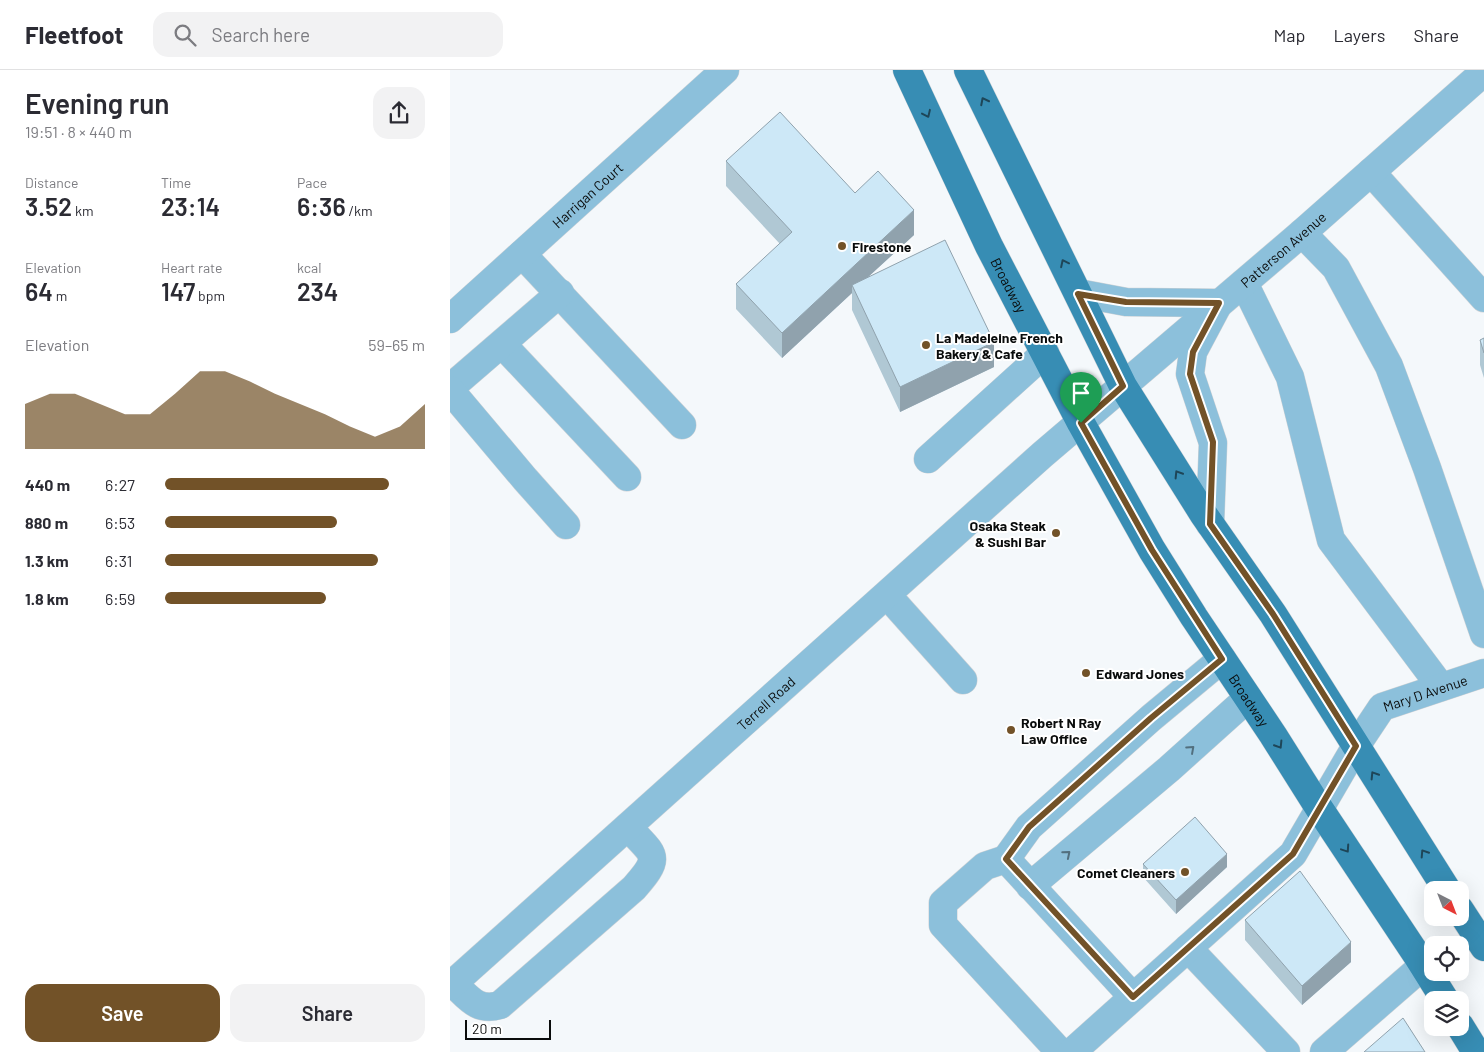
<!DOCTYPE html>
<html lang="en">
<head>
<meta charset="utf-8">
<style>
	:root { --surface:#fff; --page:#f2f2f3; --text:#2b2b33; --muted:#7c7c81; --line:#e1e1e2; --accent:#725228 }
	body { margin:0; font-family:Barlow,sans-serif; background:var(--page); color:var(--text); height:100vh; display:flex; flex-direction:column; font-size:19px; white-space:nowrap }
	* { box-sizing:border-box; margin:0 }
	p { font-size:16px; color:var(--muted) }
	.icon { flex:none; width:28px; height:28px; fill:none; stroke:currentColor; stroke-width:2; stroke-linecap:round; stroke-linejoin:round }
	.map { position:relative; flex:1; overflow:hidden }
	.side { display:flex; flex-direction:column; background:var(--surface); width:450px }
	.side>* { flex:none }
	.needle { width:32px; rotate:138deg }
	.controls { position:absolute; left:974px; top:811px; display:grid; gap:10px }
	.controls a { display:grid; place-items:center; width:45px; height:45px; border-radius:10px; background:var(--surface); box-shadow:0 5px 20px #0002; font-size:25px }
	.scale { position:absolute; left:15px; bottom:12px; width:86px; box-sizing:border-box; padding-left:5px; border:2px solid #0a0c0c; border-top:0; font-size:14px; line-height:18px; white-space:nowrap; color:#0a0c0c; -webkit-text-stroke:4px #fff; paint-order:stroke }
	.pin { position:absolute; display:grid; place-items:center; width:42px; height:42px; color:#fff; margin:-51px -21px; border-radius:50% 50% 50% 0; rotate:-45deg; box-shadow:0 0 5px #0007 }
	.pin .icon { rotate:45deg }
	.round { display:grid; place-items:center; flex:none; width:52px; height:52px; border-radius:15px; background:var(--page) }
	.overview { display:flex; align-items:center; justify-content:space-between; height:85px; padding:0 25px }
	h1 { font-size:28px; font-weight:600; line-height:38px }
	.stats { display:grid; grid-template-columns:repeat(3,1fr); gap:8px; height:85px; padding:5px 25px }
	.stats div { display:grid; align-content:center }
	.stats b { font-size:25px; font-weight:600 }
	.stats small { font-size:14px; font-weight:400 }
	.stats p { font-size:14px }
	.chart { height:140px; padding:10px 25px }
	.chart p { display:flex; justify-content:space-between }
	.chart svg { width:100%; height:90px; margin-top:5px; fill:var(--accent); opacity:.7 }
	.cta { display:flex; gap:10px; margin-top:auto; padding:10px 25px }
	.cta a { flex:1; height:58px; border-radius:15px; background:var(--accent); color:#fff; font-size:20px; font-weight:600; line-height:58px; text-align:center }
	.cta a+a { background:var(--page); color:var(--text) }
	ul { padding:0 25px; list-style:none; font-size:16px }
	li { display:grid; grid-template-columns:80px 60px 1fr; align-items:center; height:38px }
	li i { height:12px; border-radius:6px; background:var(--accent) }
	header { display:flex; align-items:center; gap:30px; box-sizing:border-box; height:70px; padding:0 25px; background:var(--surface); border-bottom:1px solid var(--line) }
	header strong { font-size:24px }
	nav { display:flex; gap:28px; margin-inline-start:auto; font-size:18px }
	.search { width:350px; height:45px; background:var(--page); display:flex; align-items:center; gap:12px; box-sizing:border-box; padding:0 18px; border-radius:15px; color:var(--muted); font-size:19px }
	main { display:flex; flex:1; min-height:0 }
	.map>svg:first-child { display:block }
	.lines { fill:none; stroke-linecap:round; stroke-linejoin:round }
	.minor-casing { stroke:#cfd2d5; stroke-width:29 }
	.major-casing { stroke:#cfd2d5; stroke-width:29 }
	.minor { stroke:#8cc0db; stroke-width:28 }
	.major { stroke:#378db4; stroke-width:28 }
	.wall { fill:#b0c8d4 }
	.shaded-wall { fill:#90a2ad }
	.building { fill:#cde8f7; stroke:#90a2ad }
	.oneway { stroke:#1e4658 }
	.oneway2 { stroke:#526f7e }
	.route-casing { stroke:#fff; stroke-width:10 }
	.route { stroke:#725228; stroke-width:6 }
	.poi-dot { fill:#725228; stroke:#fff; stroke-width:2 }
	.labels { text-anchor:middle; dominant-baseline:central; stroke-width:4; stroke-linejoin:round; paint-order:stroke }
	.street-label { font-size:14px; fill:#0a0c0c; stroke:#fff }
	.poi-label { font-size:14px; font-weight:bold; fill:#0a0c0c; stroke:#fff; text-anchor:start }
</style>
</head>
<body>
<header>
<strong>Fleetfoot</strong>
<div class="search"><svg class="icon" aria-label="search" viewBox="0 0 24 24"><circle cx="10" cy="10" r="6"/><path d="M15 15l6 6"/></svg>Search here</div>
<nav><a>Map</a><a>Layers</a><a>Share</a></nav>
</header>
<main>
<section class="side">
<div class="overview"><div><h1>Evening run</h1><p>19:51 · 8 × 440 m</p></div><a class="round"><svg class="icon" aria-label="share" viewBox="0 0 24 24"><path d="M12 15V3M7 8l5-5 5 5M5 13v7h14v-7"/></svg></a></div>
<div class="stats">
<div><p>Distance</p><b>3.52<small> km</small></b></div>
<div><p>Time</p><b>23:14</b></div>
<div><p>Pace</p><b>6:36<small> /km</small></b></div>
</div>
<div class="stats">
<div><p>Elevation</p><b>64<small> m</small></b></div>
<div><p>Heart rate</p><b>147<small> bpm</small></b></div>
<div><p>kcal</p><b>234</b></div>
</div>
<div class="chart"><p><span>Elevation</span>59–65 m</p>
<svg viewBox="0 0 160 44" preserveAspectRatio="none"><path d="M0 44V22L10 17L20 17L30 22L40 27L50 27L60 17L70 6L80 6L90 11L100 17L110 22L120 27L130 33L140 38L150 33L160 22V44z"/></svg>
</div>
<ul>
<li><b>440 m</b>6:27<i style="width:86%"></i></li>
<li><b>880 m</b>6:53<i style="width:66%"></i></li>
<li><b>1.3 km</b>6:31<i style="width:82%"></i></li>
<li><b>1.8 km</b>6:59<i style="width:62%"></i></li>
</ul>
<div class="cta"><a>Save</a><a>Share</a></div>
</section>
<div class="map">
<svg width="1034" height="982" viewBox="0 0 1034 982">
	<rect width="100%" height="100%" fill="#f4f8fb"/>
	<g class="lines">
		<defs>
			<g id="minor">
				<path d="M921,102L1034,228"/>
				<path d="M852,163L886,198L939,296L977,398L1034,564"/>
				<path d="M72,184L232,355"/>
				<path d="M794,213L840,307L881,470L991,617"/>
				<path d="M628,223L676,232L769,233L743,282L740,304L763,373L760,454"/>
				<path id="s1" d="M0,249L275,0"/>
				<path d="M52,274L177,407"/>
				<path d="M0,318L110,223"/>
				<path d="M0,320L75,409L116,455"/>
				<path d="M478,389L595,283"/>
				<path d="M437,525L513,610"/>
				<path d="M556,789L579,757L701,648L772,589"/>
				<path d="M580,816L719,699L798,628"/>
				<path d="M738,878L836,982"/>
				<path d="M3,913C18,927 27,942 50,935L184,818C213,785 204,786 178,757"/>
				<path id="s2" d="M0,916L592,385L852,163L1034,2"/>
				<path d="M610,982L493,855V833L535,796L556,789L683,927"/>
				<path id="s3" d="M622,982L843,784L906,676L932,637L1034,603"/>
				<path d="M874,982L974,895"/>
			</g>
			<g id="major">
				<path id="s4" d="M457,0L539,176L631,353L702,480L744,547L823,665L869,738L968,887L995,930"/>
				<path d="M518,0L673,316L754,445L823,544L997,820"/>
				<path d="M1010,840L1034,877"/>
				<path d="M1010,956L1026,982"/>
			</g>
		</defs>
		<!-- minor casing -->
		<use href="#minor" class="minor-casing"/>
		<!-- major casing -->
		<use href="#major" class="major-casing"/>
		<!-- minor -->
		<use href="#minor" class="minor"/>
		<!-- major -->
		<use href="#major" class="major"/>
	</g>
	<!-- wall -->
	<path class="wall" d="M276,91L405,123L464,165L419,206L544,297L450,342L402,240V223L332,288L286,239V214L330,174L276,116Z
		M1034,268V308L1030,295V270Z
		M693,794L777,797L726,844L693,807Z
		M795,850L901,892L852,935L795,870Z"/>
	<!-- shaded-wall -->
	<path class="shaded-wall" d="M464,140V165L404,220L402,215V223L332,288V263Z
		M544,272V297L450,342V317Z
		M777,784V797L726,844V830Z
		M901,872V892L852,935V916Z"/>
	<!-- building -->
	<path class="building" d="M330,42L405,123L428,101L464,140L332,263L286,214L342,162L276,91Z
		M495,170L544,272L450,317L402,215Z
		M1034,268V283L1030,270Z
		M745,747L777,784L726,830L693,794Z
		M850,801L901,872L852,916L795,850Z
		M953,948L975,982H914Z"/>
	<!-- one-way arrows -->
	<defs><path id="oneway-chevron" d="M-2-3.5L2.5 0L-2 3.5" fill="none" stroke-width="1.6" stroke-linecap="round" stroke-linejoin="round" transform="scale(1.25)"/></defs>
	<g class="oneway">
		<use href="#oneway-chevron" transform="translate(534 31) rotate(-117)"/>
		<use href="#oneway-chevron" transform="translate(477 44) rotate(65)"/>
		<use href="#oneway-chevron" transform="translate(614 193) rotate(-116)"/>
		<use href="#oneway-chevron" transform="translate(728 404) rotate(-122)"/>
		<use href="#oneway-chevron" transform="translate(829 675) rotate(58)"/>
		<use href="#oneway-chevron" transform="translate(924 705) rotate(-122)"/>
		<use href="#oneway-chevron" transform="translate(896 779) rotate(56)"/>
		<use href="#oneway-chevron" transform="translate(974 783) rotate(-123)"/>
	</g>
	<g class="oneway2">
		<use href="#oneway-chevron" transform="translate(741 679) rotate(-42)"/>
		<use href="#oneway-chevron" transform="translate(617 784) rotate(-40)"/>
	</g>
	<g class="lines">
		<defs>
			<path id="route" d="M628,224L676,232L769,233L743,282L740,304L763,372L760,454L823,544L906,676L843,784L683,927L556,789L579,757L701,648L772,589L702,480L631,353L673,316Z"/>
		</defs>
		<!-- route casing -->
		<use href="#route" class="route-casing"/>
		<!-- route -->
		<use href="#route" class="route"/>
	</g>
	<!-- markers -->
	<g class="poi-dot">
		<circle cx="392" cy="176" r="5"/>
		<circle cx="476" cy="275" r="5"/>
		<circle cx="606" cy="463" r="5"/>
		<circle cx="636" cy="603" r="5"/>
		<circle cx="561" cy="660" r="5"/>
		<circle cx="735" cy="802" r="5"/>
	</g>
	<g class="labels">
		<!-- street labels -->
		<g class="street-label">
			<text stroke="none"><textPath href="#s1" startOffset="185">Harrigan Court</textPath></text>
			<text stroke="none"><textPath href="#s2" startOffset="1112">Patterson Avenue</textPath></text>
			<text stroke="none"><textPath href="#s4" startOffset="238">Broadway</textPath></text>
			<text stroke="none"><textPath href="#s3" startOffset="514">Mary D Avenue</textPath></text>
			<text stroke="none"><textPath href="#s4" startOffset="718">Broadway</textPath></text>
			<text stroke="none"><textPath href="#s2" startOffset="424">Terrell Road</textPath></text>
		</g>
		<!-- poi labels -->
		<g class="poi-label">
			<text x="402" y="176">Firestone</text>
			<text x="486" y="267">La Madeleine French<tspan x="486" dy="16">Bakery &amp; Cafe</tspan></text>
			<text x="596" y="455" text-anchor="end">Osaka Steak<tspan x="596" dy="16">&amp; Sushi Bar</tspan></text>
			<text x="646" y="603">Edward Jones</text>
			<text x="571" y="652">Robert N Ray<tspan x="571" dy="16">Law Office</tspan></text>
			<text x="725" y="802" text-anchor="end">Comet Cleaners</text>
		</g>
	</g>
</svg>
<div class="controls">
<a><svg class="needle" viewBox="-14 -14 28 28"><path d="M0-13l5 13h-10z" fill="#e53935"/><path d="M0 13l5-13h-10z" fill="#7c7c81"/></svg></a>
<a><svg class="icon" aria-label="locate" viewBox="0 0 24 24"><circle cx="12" cy="12" r="6"/><path d="M12 2v4M12 18v4M2 12h4M18 12h4"/></svg></a>
<a><svg class="icon" aria-label="layers" viewBox="0 0 24 24"><path d="M12 4l9 5-9 5-9-5zM3 14l9 5 9-5"/></svg></a>
</div>
<div class="scale">20 m</div>
<div class="pin" style="left:631px;top:353px;background:#1e9e55"><svg class="icon" aria-label="arrive" viewBox="0 0 24 24"><path d="M6 21V4h12l-3 4 3 4H6"/></svg></div>
</div>
</main>
</body>
</html>
